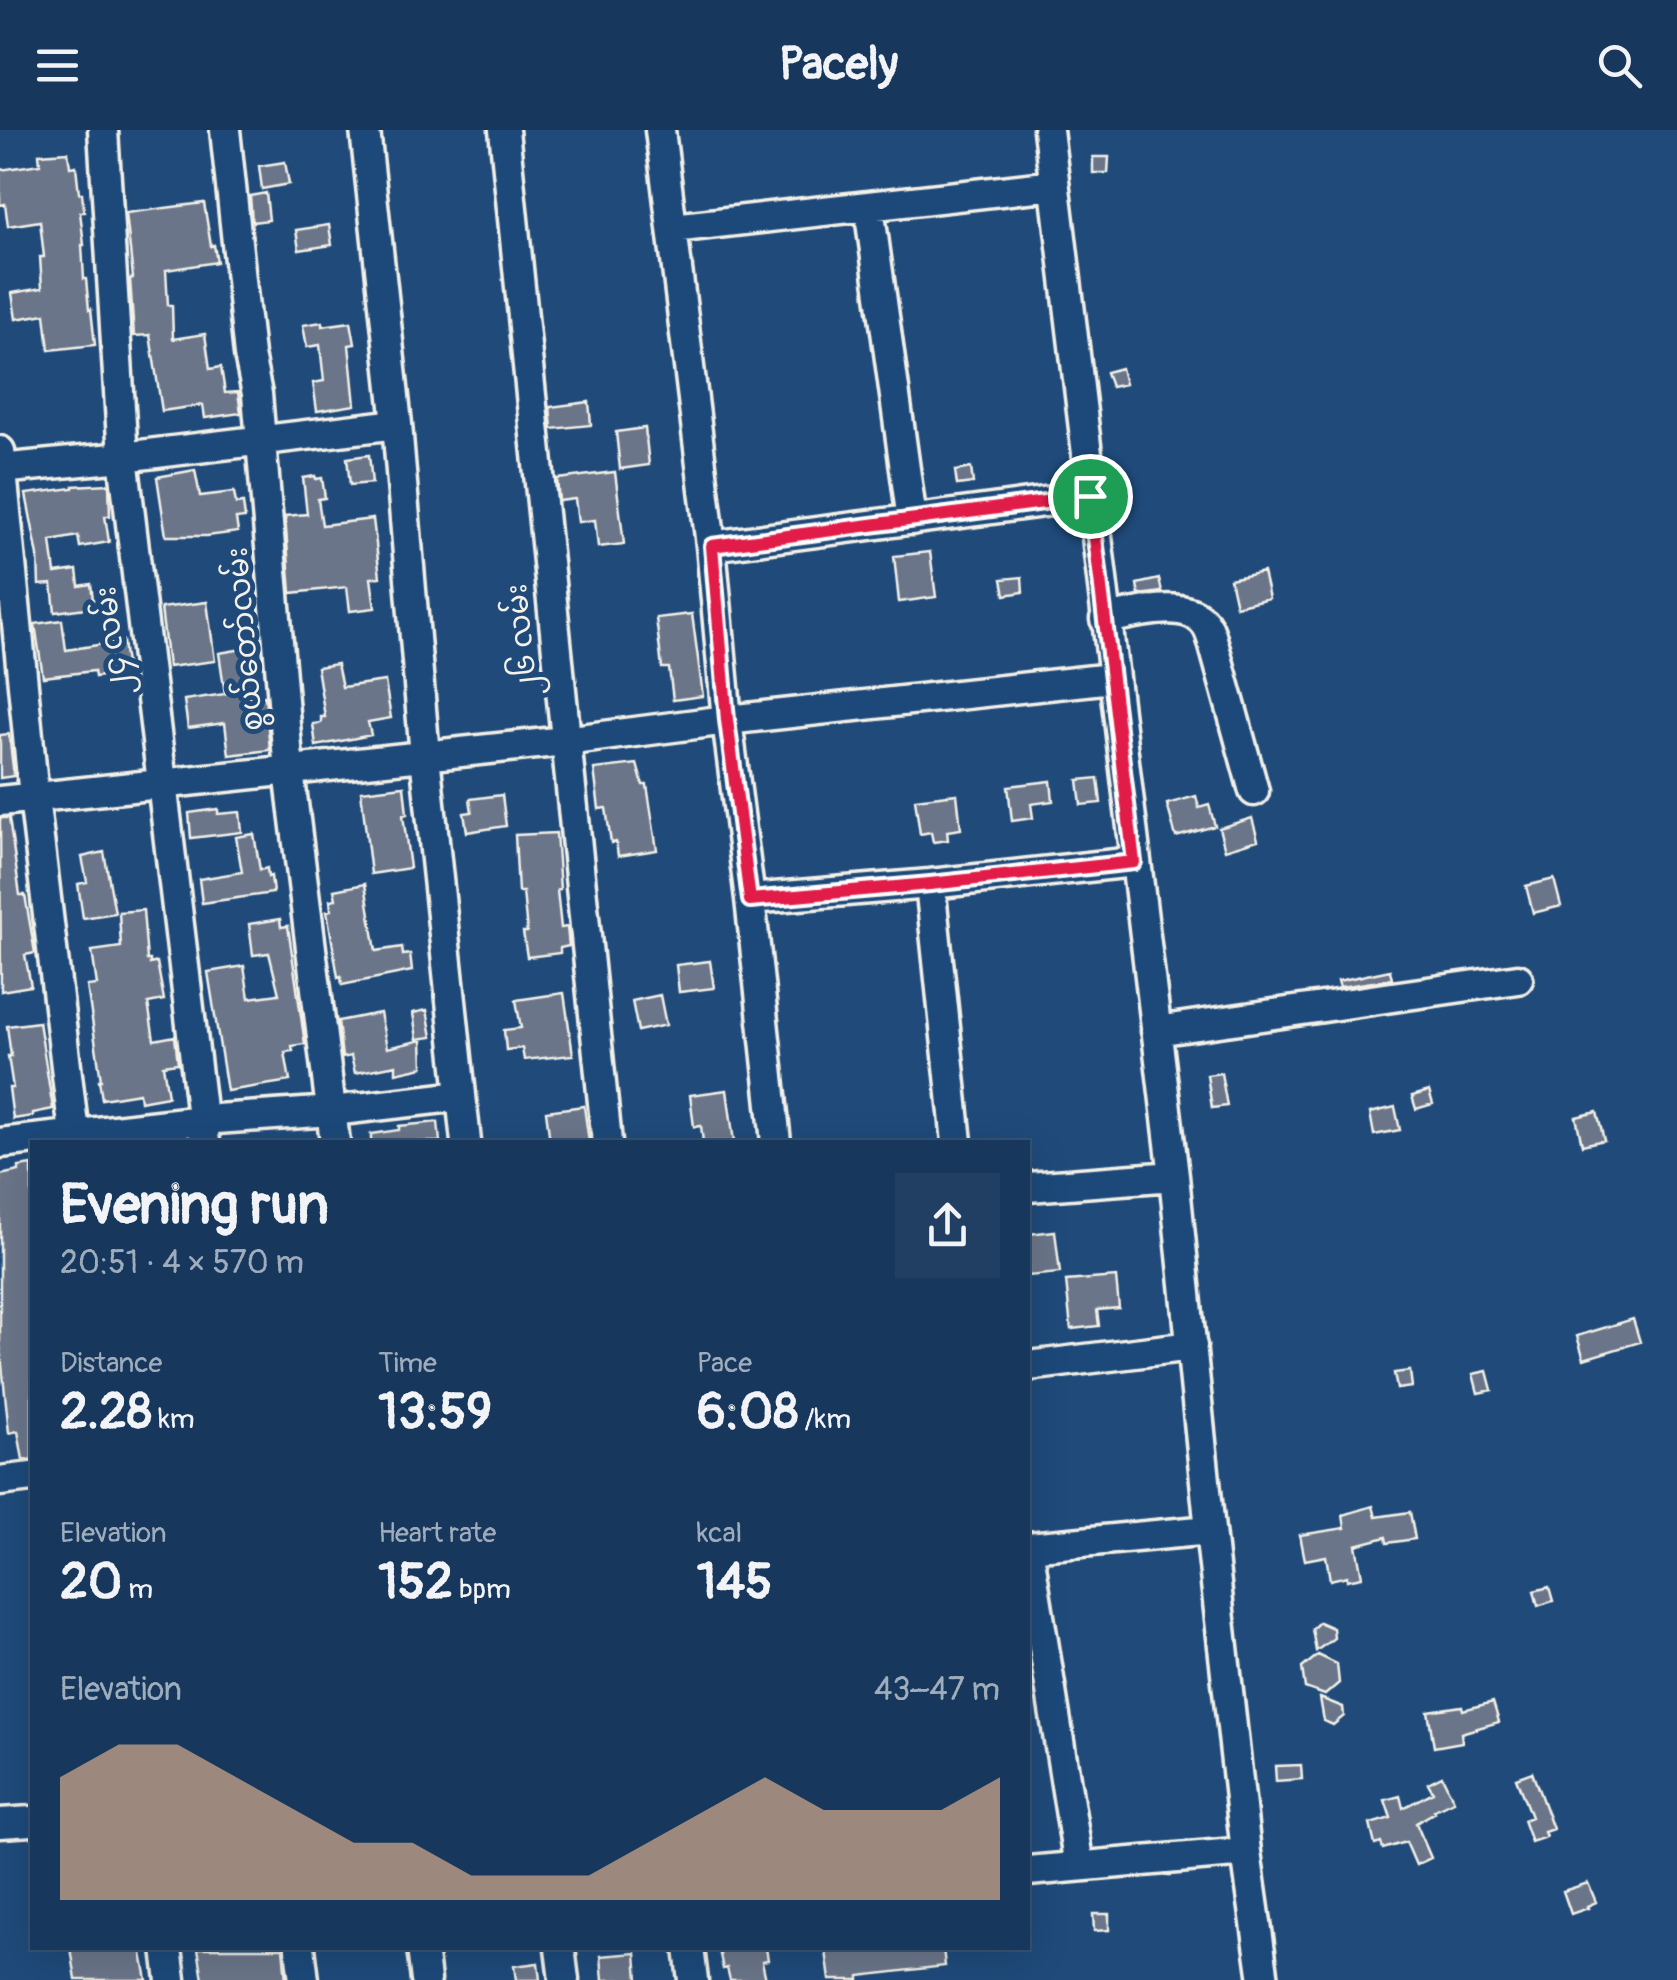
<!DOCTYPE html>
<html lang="en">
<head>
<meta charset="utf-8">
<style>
	:root { --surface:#17385c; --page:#203f62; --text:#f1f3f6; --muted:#9eacbb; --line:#365272; --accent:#d6ab8b }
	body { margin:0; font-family:Pangolin,"Noto Sans Myanmar",sans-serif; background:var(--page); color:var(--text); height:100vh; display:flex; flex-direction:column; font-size:38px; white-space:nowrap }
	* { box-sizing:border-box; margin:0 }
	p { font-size:32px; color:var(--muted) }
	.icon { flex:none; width:55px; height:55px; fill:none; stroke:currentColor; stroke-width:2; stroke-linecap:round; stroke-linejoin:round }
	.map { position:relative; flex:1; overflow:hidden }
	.details { position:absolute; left:30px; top:1010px; width:1000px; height:810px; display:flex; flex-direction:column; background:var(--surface); border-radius:0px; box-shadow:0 10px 40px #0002,0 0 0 2px var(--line) }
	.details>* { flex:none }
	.pin { position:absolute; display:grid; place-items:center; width:85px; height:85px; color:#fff; margin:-42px; border:5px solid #fff; border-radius:50%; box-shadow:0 2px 10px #0007 }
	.round { display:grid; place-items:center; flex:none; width:105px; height:105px; border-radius:0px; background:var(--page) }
	.summary { display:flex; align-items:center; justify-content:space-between; height:170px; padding:0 30px }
	h1 { font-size:55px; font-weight:700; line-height:75px }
	.metrics { display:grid; grid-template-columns:repeat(3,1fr); gap:15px; height:170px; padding:10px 30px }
	.metrics div { display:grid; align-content:center }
	.metrics b { font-size:50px; font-weight:700 }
	.metrics small { font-size:28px; font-weight:400 }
	.metrics p { font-size:28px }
	.chart { height:280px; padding:20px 30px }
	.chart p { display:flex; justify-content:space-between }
	.chart svg { width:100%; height:180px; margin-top:10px; fill:var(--accent); opacity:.7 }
	header { display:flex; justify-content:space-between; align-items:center; height:130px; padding:0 30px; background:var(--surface); font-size:45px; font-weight:700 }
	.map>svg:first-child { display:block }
	.building { fill:#6a7589; stroke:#f4f1e8; stroke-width:2.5 }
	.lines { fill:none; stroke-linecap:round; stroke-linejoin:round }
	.minor-casing { stroke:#f4f1e8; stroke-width:35 }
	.minor { stroke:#1f4a7a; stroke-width:28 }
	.route-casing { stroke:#fff; stroke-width:20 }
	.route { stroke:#e11d48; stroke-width:12 }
	.labels { text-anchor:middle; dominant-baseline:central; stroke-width:10; stroke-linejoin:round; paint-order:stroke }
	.street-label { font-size:30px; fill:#f4f1e8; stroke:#1f4a7a }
</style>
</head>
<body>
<header><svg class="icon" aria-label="menu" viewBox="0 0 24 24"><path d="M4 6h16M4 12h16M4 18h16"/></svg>Pacely<svg class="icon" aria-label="search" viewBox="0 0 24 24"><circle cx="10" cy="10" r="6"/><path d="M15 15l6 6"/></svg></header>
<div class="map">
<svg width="1677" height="1850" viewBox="0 0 1677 1850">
	<rect width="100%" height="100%" fill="#1f4a7a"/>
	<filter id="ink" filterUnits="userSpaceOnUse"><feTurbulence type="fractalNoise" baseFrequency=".01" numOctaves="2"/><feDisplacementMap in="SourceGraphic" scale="20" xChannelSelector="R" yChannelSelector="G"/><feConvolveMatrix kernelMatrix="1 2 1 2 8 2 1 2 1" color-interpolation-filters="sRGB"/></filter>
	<g filter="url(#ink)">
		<!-- building -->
		<path class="building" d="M68,22L70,37L76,36L79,63H82L84,82H80L84,115H82L84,149H86L89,180L91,179L95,215L49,220L45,184L16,189L12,163L42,158L40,127H44L40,91L8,96L5,74L0,75V40L40,34L39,24Z
			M1093,27H1109L1108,43H1093Z
			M285,32L289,54L262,59L259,36Z
			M266,63L269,90L252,92L250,66Z
			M204,73L211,116L214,115L217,132L166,140L168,175H172L173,209L205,204L210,239L221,237L225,263L238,262L241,283L205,288L203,275L162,281L150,205L134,206L130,149L133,148L126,83Z
			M329,95L332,115L299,120L296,100Z
			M322,192V196L351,192L355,214L349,215L355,275L317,281L313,253L324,251L320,215L307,217L303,195Z
			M1121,238L1125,254L1111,257L1106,242Z
			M589,272L591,295L552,299L550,277Z
			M645,298L649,335L620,339L616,302Z
			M369,325L372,353L350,355L347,328Z
			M971,338L973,353L957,355L955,341Z
			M195,340L200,366L234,362L236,374L243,373L245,388L236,389L238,402L207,406H166L157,347Z
			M615,342L624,414L598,417L595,390L578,392L575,369L559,371L557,349Z
			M315,346L316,349L322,348L325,368L318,369L322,395L373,389L380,447L371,448L375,478L350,481L347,457L291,463L285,386L307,384L303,348Z
			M109,354L110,386H105L109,412L80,417L78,406L51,411L55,443L77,440L79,456L91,454L94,477L55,482L52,454L39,455L38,426L26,364L73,358V356Z
			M930,422L936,467L899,472L894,426Z
			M1263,442L1269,468L1236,476L1230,449Z
			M1022,447L1023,462L1005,465L1002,449Z
			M1159,449L1162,462L1139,465L1137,454Z
			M207,472L215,531L168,537L161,478Z
			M692,484L703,566L673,570L669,538H662L656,488Z
			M62,490L66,520L123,511L126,535L122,536L123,543L95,547L94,541L43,547L35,494Z
			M243,519L249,568L265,566L270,620L229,625L225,593L188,598L184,570L225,564L219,523Z
			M337,534L342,557L385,551L391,588L368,592L371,605L316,616L313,594L321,593V587H325L317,537Z
			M9,604L14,646L0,648V605Z
			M637,634L643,655H647L657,720L618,726L616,712L611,713L606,678L599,679L594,639Z
			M1098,648L1101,673L1081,675L1078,650Z
			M1051,651L1053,671L1031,674L1033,688L1012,691L1008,656Z
			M404,656L407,684L403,685L410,738L371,744L361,661Z
			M957,664L961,699L947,701L948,710L933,712L931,702L920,704L915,669Z
			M502,665L506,696L467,702L464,683L472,682L470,669Z
			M1196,666L1199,678L1209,675L1215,696L1176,707L1167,674Z
			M218,679V684L240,682L242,702L191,708L189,683Z
			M0,688H9L20,765H25L35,823L25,825L31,856L1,861Z
			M1252,688L1258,710L1225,720L1219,698Z
			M556,703L560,759L557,760L561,798L567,797L569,816L560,818V823L527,827L523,802H527L523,762H518L515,705Z
			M254,704L260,740L267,738L268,747L271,746L273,763L202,773L199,749L242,742L236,707Z
			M104,722L115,783L83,788L78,754L87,752L82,727Z
			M1554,749L1561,776L1533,783L1526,756Z
			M365,754L376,821L402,817L403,825L410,824L412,841L342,855L341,846L338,847L327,781L331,780L330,770L336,769L334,760Z
			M143,780L147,830H150V834L157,832L164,870L148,873L154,910L175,906L178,933L163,935L168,966L140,971L139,963L102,969L99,950H101L87,856L97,855L92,821L121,817L119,782Z
			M280,789L281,797L288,796L305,914L292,916L293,921L285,922L290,951L227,961L208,842L244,836L249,868L279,864L269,823L253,825L249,794Z
			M710,831L714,858L679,862L676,835Z
			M1390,840L1392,849L1340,857L1338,851Z
			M564,863L573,925L524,930L522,918L506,920L504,900L521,898L516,870Z
			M660,865L666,895L638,901L632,871Z
			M427,880L432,907L417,909L413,883Z
			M380,883L387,918L422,910L423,937L396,943V935L355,943L351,926L342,928L338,891Z
			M39,892L53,979L33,983V986L13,989L9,958H13L8,926H11L7,896Z
			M1221,943L1227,976L1212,978L1207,945Z
			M727,960L734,1012H703L701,996L694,997L690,965Z
			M1429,961L1433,974L1416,979L1412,966Z
			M584,976L589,1012H550L546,981Z
			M1395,977L1400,1000L1374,1005L1370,983Z
			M1597,982L1604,1010L1582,1015L1576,987Z
			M438,992L440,1012H371V1004L399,1000V996Z
			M32,1035V1330H23L18,1301L9,1303L0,1215V1045L19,1041V1037Z
			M1055,1101L1060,1143L1028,1146V1104Z
			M1116,1147L1119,1178L1097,1180L1099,1196L1071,1199L1066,1151Z
			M1633,1189L1640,1212L1584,1229L1577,1206Z
			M1410,1241L1412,1257L1397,1259L1394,1243Z
			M1487,1241L1492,1260L1478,1263L1473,1244Z
			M1373,1376L1376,1387L1410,1382L1415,1409L1387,1413L1386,1407L1356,1415L1362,1447L1347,1450V1446L1330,1450L1326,1426L1305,1430L1300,1405L1345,1398L1343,1385Z
			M1549,1457L1553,1471L1538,1476L1534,1461Z
			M1319,1492L1333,1498L1334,1508L1316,1521L1312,1499Z
			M1318,1525L1337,1534L1339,1553L1325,1565L1305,1558L1302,1538Z
			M1320,1568L1343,1577L1344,1586L1333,1595L1324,1591Z
			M1493,1572L1499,1592L1461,1603L1462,1612L1434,1617L1428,1581L1462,1576L1463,1580Z
			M1301,1635L1302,1649L1276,1651L1275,1636Z
			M1532,1642L1553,1699L1544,1702L1546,1707L1531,1712L1523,1690L1531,1687L1516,1648Z
			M1442,1646L1454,1671L1434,1680L1435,1682L1416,1693L1431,1728L1416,1735L1406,1712L1383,1719L1381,1713L1375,1715L1370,1694L1391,1688L1385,1670L1400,1666L1403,1678L1433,1662L1428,1653Z
			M1588,1753L1596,1772L1587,1776L1588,1778L1571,1784L1563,1761Z
			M1093,1784H1109V1800L1094,1801Z
			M71,1818H141L147,1850H76Z
			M198,1818H283L286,1850H203Z
			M731,1818H766L768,1830L762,1831L766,1850H730L727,1838L723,1839L719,1820Z
			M854,1818H943L945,1836L859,1846V1850H830L826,1821Z
			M636,1823L638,1850H603L601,1826Z
			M538,1833L540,1850H516L514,1836Z"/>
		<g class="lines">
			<defs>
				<path id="minor" d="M103,0L123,327L205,1012
					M225,0L249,225L257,264L289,641L335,1012
					M365,0L397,294L425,626L466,1012
					M504,0L607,1012
					M660,0L711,416L727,590L750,769L776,1012
					M1048,0L1174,1046L1210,1400L1246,1722L1264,1850
					M869,77L912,390
					M673,98L1054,55
					M0,321L34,667L75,1012
					M0,339L123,327L397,294
					M711,416L1090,366
					M1105,489C1137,484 1198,463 1211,505L1254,661
					M0,671L565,611L727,590L1112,548
					M930,754L957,1012
					M750,769L930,754L1134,732
					M1156,901L1518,849
					M0,1013L202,990L332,981L461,966
					M1028,1057L1174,1046
					M1028,1236L1192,1216
					M0,1351L32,1347
					M0,1693L32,1691
					M1079,1736L1028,1417L1210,1400
					M1028,1741L1246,1722
					M167,1818L171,1850
					M300,1818L304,1850
					M422,1818L426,1850
					M560,1818L564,1850
					M689,1818L693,1850"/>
			</defs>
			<!-- minor casing -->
			<use href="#minor" class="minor-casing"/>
			<!-- minor -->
			<use href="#minor" class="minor"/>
		</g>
	</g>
	<g class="lines" filter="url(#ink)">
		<defs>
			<path id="route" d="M1090,366L1134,732L930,754L750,770L727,590L712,416Z"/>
		</defs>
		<!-- route casing -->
		<use href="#route" class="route-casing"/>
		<!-- route -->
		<use href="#route" class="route"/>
	</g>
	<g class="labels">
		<!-- street labels -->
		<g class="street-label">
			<text transform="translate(245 509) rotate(-95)">စွယ်တော်လမ်း</text>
			<text transform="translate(522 510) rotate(-96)">၂၆ လမ်း</text>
			<text transform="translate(112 511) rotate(-97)">၂၄ လမ်း</text>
		</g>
	</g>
</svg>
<div class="pin" style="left:1090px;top:366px;background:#1e9e55"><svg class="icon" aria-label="arrive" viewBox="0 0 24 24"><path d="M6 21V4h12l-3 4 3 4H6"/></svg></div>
<section class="details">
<div class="summary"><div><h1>Evening run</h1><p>20:51 · 4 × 570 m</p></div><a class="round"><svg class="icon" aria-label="share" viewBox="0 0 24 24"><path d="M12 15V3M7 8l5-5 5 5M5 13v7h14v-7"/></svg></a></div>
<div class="metrics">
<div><p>Distance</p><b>2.28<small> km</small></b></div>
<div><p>Time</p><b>13:59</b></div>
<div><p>Pace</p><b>6:08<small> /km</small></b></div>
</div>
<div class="metrics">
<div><p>Elevation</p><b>20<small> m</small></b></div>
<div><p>Heart rate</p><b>152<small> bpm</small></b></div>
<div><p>kcal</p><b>145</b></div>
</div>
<div class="chart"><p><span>Elevation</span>43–47 m</p>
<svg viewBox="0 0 160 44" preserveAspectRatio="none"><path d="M0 44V14L10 6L20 6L30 14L40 22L50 30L60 30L70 38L80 38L90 38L100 30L110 22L120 14L130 22L140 22L150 22L160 14V44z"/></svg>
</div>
</section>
</div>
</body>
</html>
